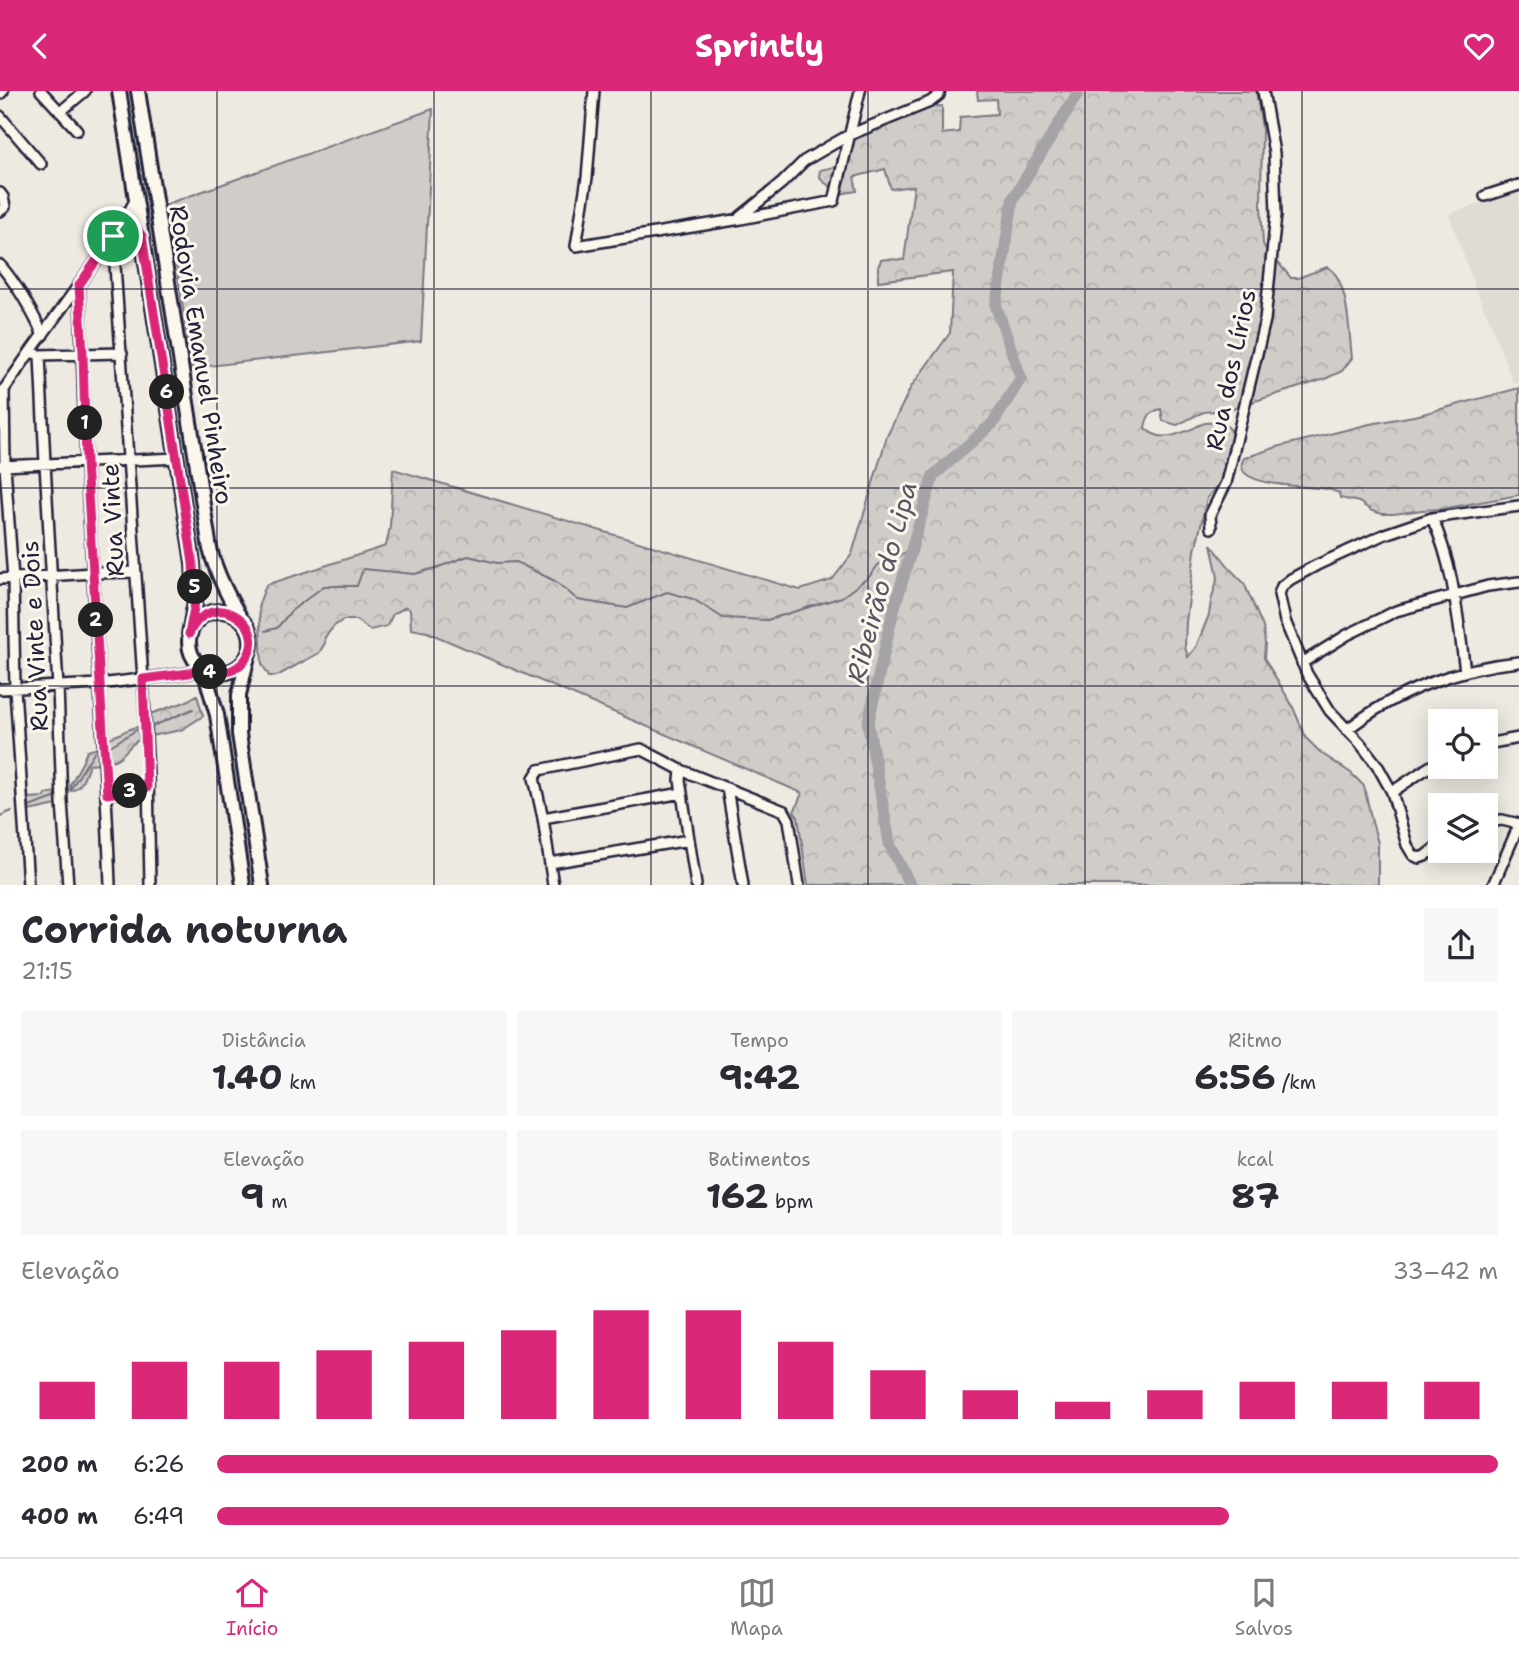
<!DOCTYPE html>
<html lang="pt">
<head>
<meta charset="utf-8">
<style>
	:root { --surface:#fff; --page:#f7f7f7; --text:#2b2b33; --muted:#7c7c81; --line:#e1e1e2; --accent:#db2777 }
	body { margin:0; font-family:"Shantell Sans",sans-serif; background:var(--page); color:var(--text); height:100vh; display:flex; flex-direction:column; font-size:26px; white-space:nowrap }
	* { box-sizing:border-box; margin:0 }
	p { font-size:23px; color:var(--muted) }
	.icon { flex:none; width:38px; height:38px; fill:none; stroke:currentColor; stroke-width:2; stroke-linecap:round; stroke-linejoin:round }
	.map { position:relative; height:794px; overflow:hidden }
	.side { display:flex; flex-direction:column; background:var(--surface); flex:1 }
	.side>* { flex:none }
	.tools { position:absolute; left:1428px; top:618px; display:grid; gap:14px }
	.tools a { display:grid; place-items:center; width:70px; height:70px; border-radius:0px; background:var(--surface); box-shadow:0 4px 18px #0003; font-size:35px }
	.pin { position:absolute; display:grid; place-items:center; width:60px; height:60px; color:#fff; margin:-30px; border:4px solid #fff; border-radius:50%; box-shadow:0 2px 7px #0007 }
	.km { position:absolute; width:35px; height:35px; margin:-18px; border-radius:50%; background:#222; color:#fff; font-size:19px; line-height:35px; text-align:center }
	.round { display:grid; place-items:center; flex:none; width:74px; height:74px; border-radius:0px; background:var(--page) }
	.headline { display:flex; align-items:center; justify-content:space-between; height:119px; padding:0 21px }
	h1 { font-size:38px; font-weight:700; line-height:52px }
	.metrics { display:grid; grid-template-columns:repeat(3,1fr); gap:10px; height:119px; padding:7px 21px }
	.metrics div { display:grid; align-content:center; border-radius:0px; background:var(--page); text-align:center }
	.metrics b { font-size:35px; font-weight:700 }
	.metrics small { font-size:19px; font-weight:400 }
	.metrics p { font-size:19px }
	.chart { height:196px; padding:14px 21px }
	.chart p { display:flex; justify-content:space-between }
	.chart svg { width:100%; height:126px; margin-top:7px; stroke:var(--accent); stroke-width:6 }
	ul { padding:0 21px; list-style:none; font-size:23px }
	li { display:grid; grid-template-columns:112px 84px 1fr; align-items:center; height:52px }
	li i { height:18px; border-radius:9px; background:var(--accent) }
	header { display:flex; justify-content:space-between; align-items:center; height:91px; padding:0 21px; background:var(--accent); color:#fff; font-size:32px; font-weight:700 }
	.menu { display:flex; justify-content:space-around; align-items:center; height:98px; border-top:2px solid var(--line); background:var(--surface); font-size:19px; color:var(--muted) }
	.menu a { display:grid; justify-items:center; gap:4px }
	.menu .on { color:var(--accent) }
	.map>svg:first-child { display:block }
	.built { fill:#dfdbd5 }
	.forest { fill:url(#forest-crowns); stroke:#797882; stroke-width:2 }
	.pitch { fill:#d0cdc9; stroke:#797882; stroke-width:2 }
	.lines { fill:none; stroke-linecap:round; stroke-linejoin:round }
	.stream { stroke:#716f7c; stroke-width:2 }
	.river { stroke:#a6a3a7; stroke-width:12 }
	.minor-casing { stroke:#22223b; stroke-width:14 }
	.major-casing { stroke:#22223b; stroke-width:18 }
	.minor { stroke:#fbf7ec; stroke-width:9 }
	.major { stroke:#fbf7ec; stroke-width:12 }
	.route-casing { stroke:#fff; stroke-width:14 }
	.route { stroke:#db2777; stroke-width:9 }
	.grid { fill:none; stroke:#22223b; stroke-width:2; stroke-opacity:0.55 }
	.labels { text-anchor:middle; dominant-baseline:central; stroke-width:6; stroke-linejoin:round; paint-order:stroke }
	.street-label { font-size:24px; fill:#22223b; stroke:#fbf7ec }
	.water-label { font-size:26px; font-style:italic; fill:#575666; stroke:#fbf7ec }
</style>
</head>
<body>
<header><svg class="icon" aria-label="back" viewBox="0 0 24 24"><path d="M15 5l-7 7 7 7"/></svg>Sprintly<svg class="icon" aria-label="heart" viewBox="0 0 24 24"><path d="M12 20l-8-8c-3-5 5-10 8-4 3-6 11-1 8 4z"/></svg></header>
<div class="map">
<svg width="1519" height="794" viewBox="0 0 1519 794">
	<defs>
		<pattern id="forest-crowns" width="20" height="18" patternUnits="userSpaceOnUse" patternTransform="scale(1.75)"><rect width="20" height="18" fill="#d0cdc9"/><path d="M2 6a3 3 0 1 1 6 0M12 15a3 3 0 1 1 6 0" fill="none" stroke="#b2b0ae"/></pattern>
	</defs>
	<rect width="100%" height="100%" fill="#eeeae2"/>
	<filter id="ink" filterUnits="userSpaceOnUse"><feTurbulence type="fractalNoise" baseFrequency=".0143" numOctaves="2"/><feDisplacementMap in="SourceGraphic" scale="14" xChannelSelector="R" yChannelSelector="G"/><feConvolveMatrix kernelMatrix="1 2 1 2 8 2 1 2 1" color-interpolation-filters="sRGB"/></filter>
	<g filter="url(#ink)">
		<!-- built -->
		<path class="built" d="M1519,99V291L1513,292L1491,233L1476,199L1449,123Z"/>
		<!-- forest -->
		<path class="forest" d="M977,0H1256L1262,37L1261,114L1263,153L1269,164L1276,169L1291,187H1298L1327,176C1349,186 1349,245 1352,267L1342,280L1325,288L1233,317C1220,324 1216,318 1204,321C1195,324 1186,330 1177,334L1163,330L1161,318C1149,321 1147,326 1145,337C1160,352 1177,344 1194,337C1197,335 1201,333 1205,332C1211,331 1216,332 1222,331L1231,339V355L1222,389L1207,407L1195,460L1186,531L1185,556L1188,566L1196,556L1209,524L1211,510L1218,486L1211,453L1233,481L1244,492L1263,536L1265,553L1264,567L1292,614L1306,647L1321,662L1351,682L1364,695L1372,731L1378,752V794H808L798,726L794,721L802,702L427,541L411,538L410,519L406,516L393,523L387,535L370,539L356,529H343L334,535L325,546V552L319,562L277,585H269L262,573L259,513L266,494L386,455L390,436L393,378L800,499L832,489L852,463L887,345L911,296L950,242L953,181L878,190V176L881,169L887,168L904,169L914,95L891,98L885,78L854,86L857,100L840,103L824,91L819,85L820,79L839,75L837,68L844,55L872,39L919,17L942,15V43L959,41L960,26L997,23L996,8L978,9Z
			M1519,297V404L1442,418L1422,419L1394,423H1383L1372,420L1359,411L1340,407L1339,402C1337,401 1331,399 1328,398C1313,395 1226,397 1244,367L1277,356L1370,333L1419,324Z
			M197,604L203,625L181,639L151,645L150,623L185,611Z
			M138,636L139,649C127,654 123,669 110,670L108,647C119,645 127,637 138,636Z
			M98,657L99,672L89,673C85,684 83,696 71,700L70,694L82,672L87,660Z
			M56,701L57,714L29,720V707L45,706V703Z"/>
		<!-- pitch -->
		<path class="pitch" d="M433,18L421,250L192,277L167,113Z"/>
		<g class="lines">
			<!-- stream -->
			<path class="stream" d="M265,540L277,537L291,520L324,495H357L363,478L415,483L436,477L468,465L497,472L516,471L555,490L578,509L627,517L667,501L693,508L723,527L767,529L842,506L869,486L878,474L899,465L913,457
				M153,635L193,618
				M107,657L138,638
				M70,699L94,661
				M29,716L57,706
				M0,725L12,720"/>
			<!-- river -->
			<path class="river" d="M910,794L890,754L868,633L892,525L933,385L993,332L1021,287L996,215L1013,108L1079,0"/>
			<defs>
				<path id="minor" d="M41,0L77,39
					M594,0L587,87L576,155L741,128L834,110L860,0
					M0,3L3,0
					M60,21L85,0
					M0,25L41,73
					M0,102L3,106L5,116L0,120
					M1485,105L1519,94
					M740,126L782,92L804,70L828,56L849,44L930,11L939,4L940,0
					M113,145L143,588L148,682L150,794
					M0,174C19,196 31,218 43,244
					M79,194C83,254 83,314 86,374C94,514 105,654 110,794
					M30,261L40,264L45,373L58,596L62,711L68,794
					M40,264L122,262
					M4,298L5,375L13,488L15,598L28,794
					M1,303L30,261L118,140L136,108
					M2,375L178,367
					M1432,427C1454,475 1458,529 1465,580
					M1211,437L1210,424L1226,392L1265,229L1276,124L1274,62L1263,0
					M0,488L93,482L135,481
					M1302,572L1347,544L1396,520L1488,495L1519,491
					M0,598L100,593L189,582L201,576
					M1347,639C1394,601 1459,576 1519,571
					M1486,653L1519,647
					M681,679L680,689L696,794
					M727,697L743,794
					M1392,701L1429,676L1440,671
					M107,703L147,697
					M543,727L682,702
					M1486,731L1502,729L1519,733
					M1440,753L1425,765L1419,767L1413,764L1407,754L1392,701L1377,674L1360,652L1330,620L1307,583L1285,530L1279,503L1282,495L1291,488L1317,474L1385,443L1432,427L1519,415
					M550,772L689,749
					M553,794L543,727L534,687L539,679L641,658L681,679L784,720L789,729L799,794
					M1493,794L1519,734"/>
				<path id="major" d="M119,0L193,472L195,510L189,543
					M138,0L210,458C217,484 228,505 241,528
					M189 551a31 31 0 1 1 62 0a31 31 0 1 1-62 0Z
					M248,565L239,604V643L262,794
					M201,576L206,586L217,624L243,794"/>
			</defs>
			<!-- minor casing -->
			<use href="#minor" class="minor-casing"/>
			<!-- major casing -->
			<use href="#major" class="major-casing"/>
			<!-- minor -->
			<use href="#minor" class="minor"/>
			<!-- major -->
			<use href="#major" class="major"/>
		</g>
	</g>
	<g class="lines" filter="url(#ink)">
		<defs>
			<path id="route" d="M131,136L137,138L142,145L193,472L195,512L189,543C195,530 203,522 217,520C225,519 232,522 238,526C271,549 238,598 201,576L189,582L143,588L147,697L107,703L86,371L83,262L79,194L118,139Z"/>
		</defs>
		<!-- route casing -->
		<use href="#route" class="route-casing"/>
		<!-- route -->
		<use href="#route" class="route"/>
	</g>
	<!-- grid -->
	<path class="grid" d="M217,0V794M434,0V794M651,0V794M868,0V794M1085,0V794M1302,0V794M0,198H1519M0,397H1519M0,595H1519"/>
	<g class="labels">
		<!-- street labels -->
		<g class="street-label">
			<text transform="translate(201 264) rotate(81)">Rodovia Emanuel Pinheiro</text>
			<text transform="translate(1231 279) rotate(-78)">Rua dos Lírios</text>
			<text transform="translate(113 429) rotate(-93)">Rua Vinte</text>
			<text transform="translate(35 545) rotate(-93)">Rua Vinte e Dois</text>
		</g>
		<!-- water labels -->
		<g class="water-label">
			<text transform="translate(881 491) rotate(-75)">Ribeirão do Lipa</text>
		</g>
	</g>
</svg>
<div class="tools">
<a><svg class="icon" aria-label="locate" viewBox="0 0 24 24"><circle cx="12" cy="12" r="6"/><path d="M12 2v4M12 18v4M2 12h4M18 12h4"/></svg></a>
<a><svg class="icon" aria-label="layers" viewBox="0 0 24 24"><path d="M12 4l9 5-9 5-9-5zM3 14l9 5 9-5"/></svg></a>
</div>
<div class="pin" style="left:113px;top:145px;background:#1e9e55"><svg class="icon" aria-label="arrive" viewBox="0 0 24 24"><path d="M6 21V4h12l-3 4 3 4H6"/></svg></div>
<b class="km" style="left:85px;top:332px">1</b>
<b class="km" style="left:96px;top:529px">2</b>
<b class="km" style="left:130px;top:700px">3</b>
<b class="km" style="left:210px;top:581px">4</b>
<b class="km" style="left:195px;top:496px">5</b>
<b class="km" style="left:167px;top:301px">6</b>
</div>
<section class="side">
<div class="headline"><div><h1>Corrida noturna</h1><p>21:15</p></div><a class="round"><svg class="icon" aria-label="share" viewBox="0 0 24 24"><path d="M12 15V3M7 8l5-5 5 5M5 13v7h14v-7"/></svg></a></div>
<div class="metrics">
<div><p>Distância</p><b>1.40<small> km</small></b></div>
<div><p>Tempo</p><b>9:42</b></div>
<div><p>Ritmo</p><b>6:56<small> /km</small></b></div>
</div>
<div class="metrics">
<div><p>Elevação</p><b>9<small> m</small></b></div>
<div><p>Batimentos</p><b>162<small> bpm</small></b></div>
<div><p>kcal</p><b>87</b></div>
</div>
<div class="chart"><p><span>Elevação</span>33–42 m</p>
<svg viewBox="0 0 160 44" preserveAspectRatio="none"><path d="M5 44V31M15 44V24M25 44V24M35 44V20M45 44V17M55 44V13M65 44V6M75 44V6M85 44V17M95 44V27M105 44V34M115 44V38M125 44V34M135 44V31M145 44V31M155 44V31"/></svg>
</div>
<ul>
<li><b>200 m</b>6:26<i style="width:100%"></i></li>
<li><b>400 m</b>6:49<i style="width:79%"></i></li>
</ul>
</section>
<nav class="menu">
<a class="on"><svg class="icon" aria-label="home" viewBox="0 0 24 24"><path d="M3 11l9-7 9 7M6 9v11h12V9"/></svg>Início</a>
<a><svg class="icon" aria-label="map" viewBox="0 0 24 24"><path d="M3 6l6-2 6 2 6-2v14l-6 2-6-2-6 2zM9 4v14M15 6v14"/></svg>Mapa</a>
<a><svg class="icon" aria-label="saved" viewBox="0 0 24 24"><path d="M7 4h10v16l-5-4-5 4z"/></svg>Salvos</a>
</nav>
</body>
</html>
